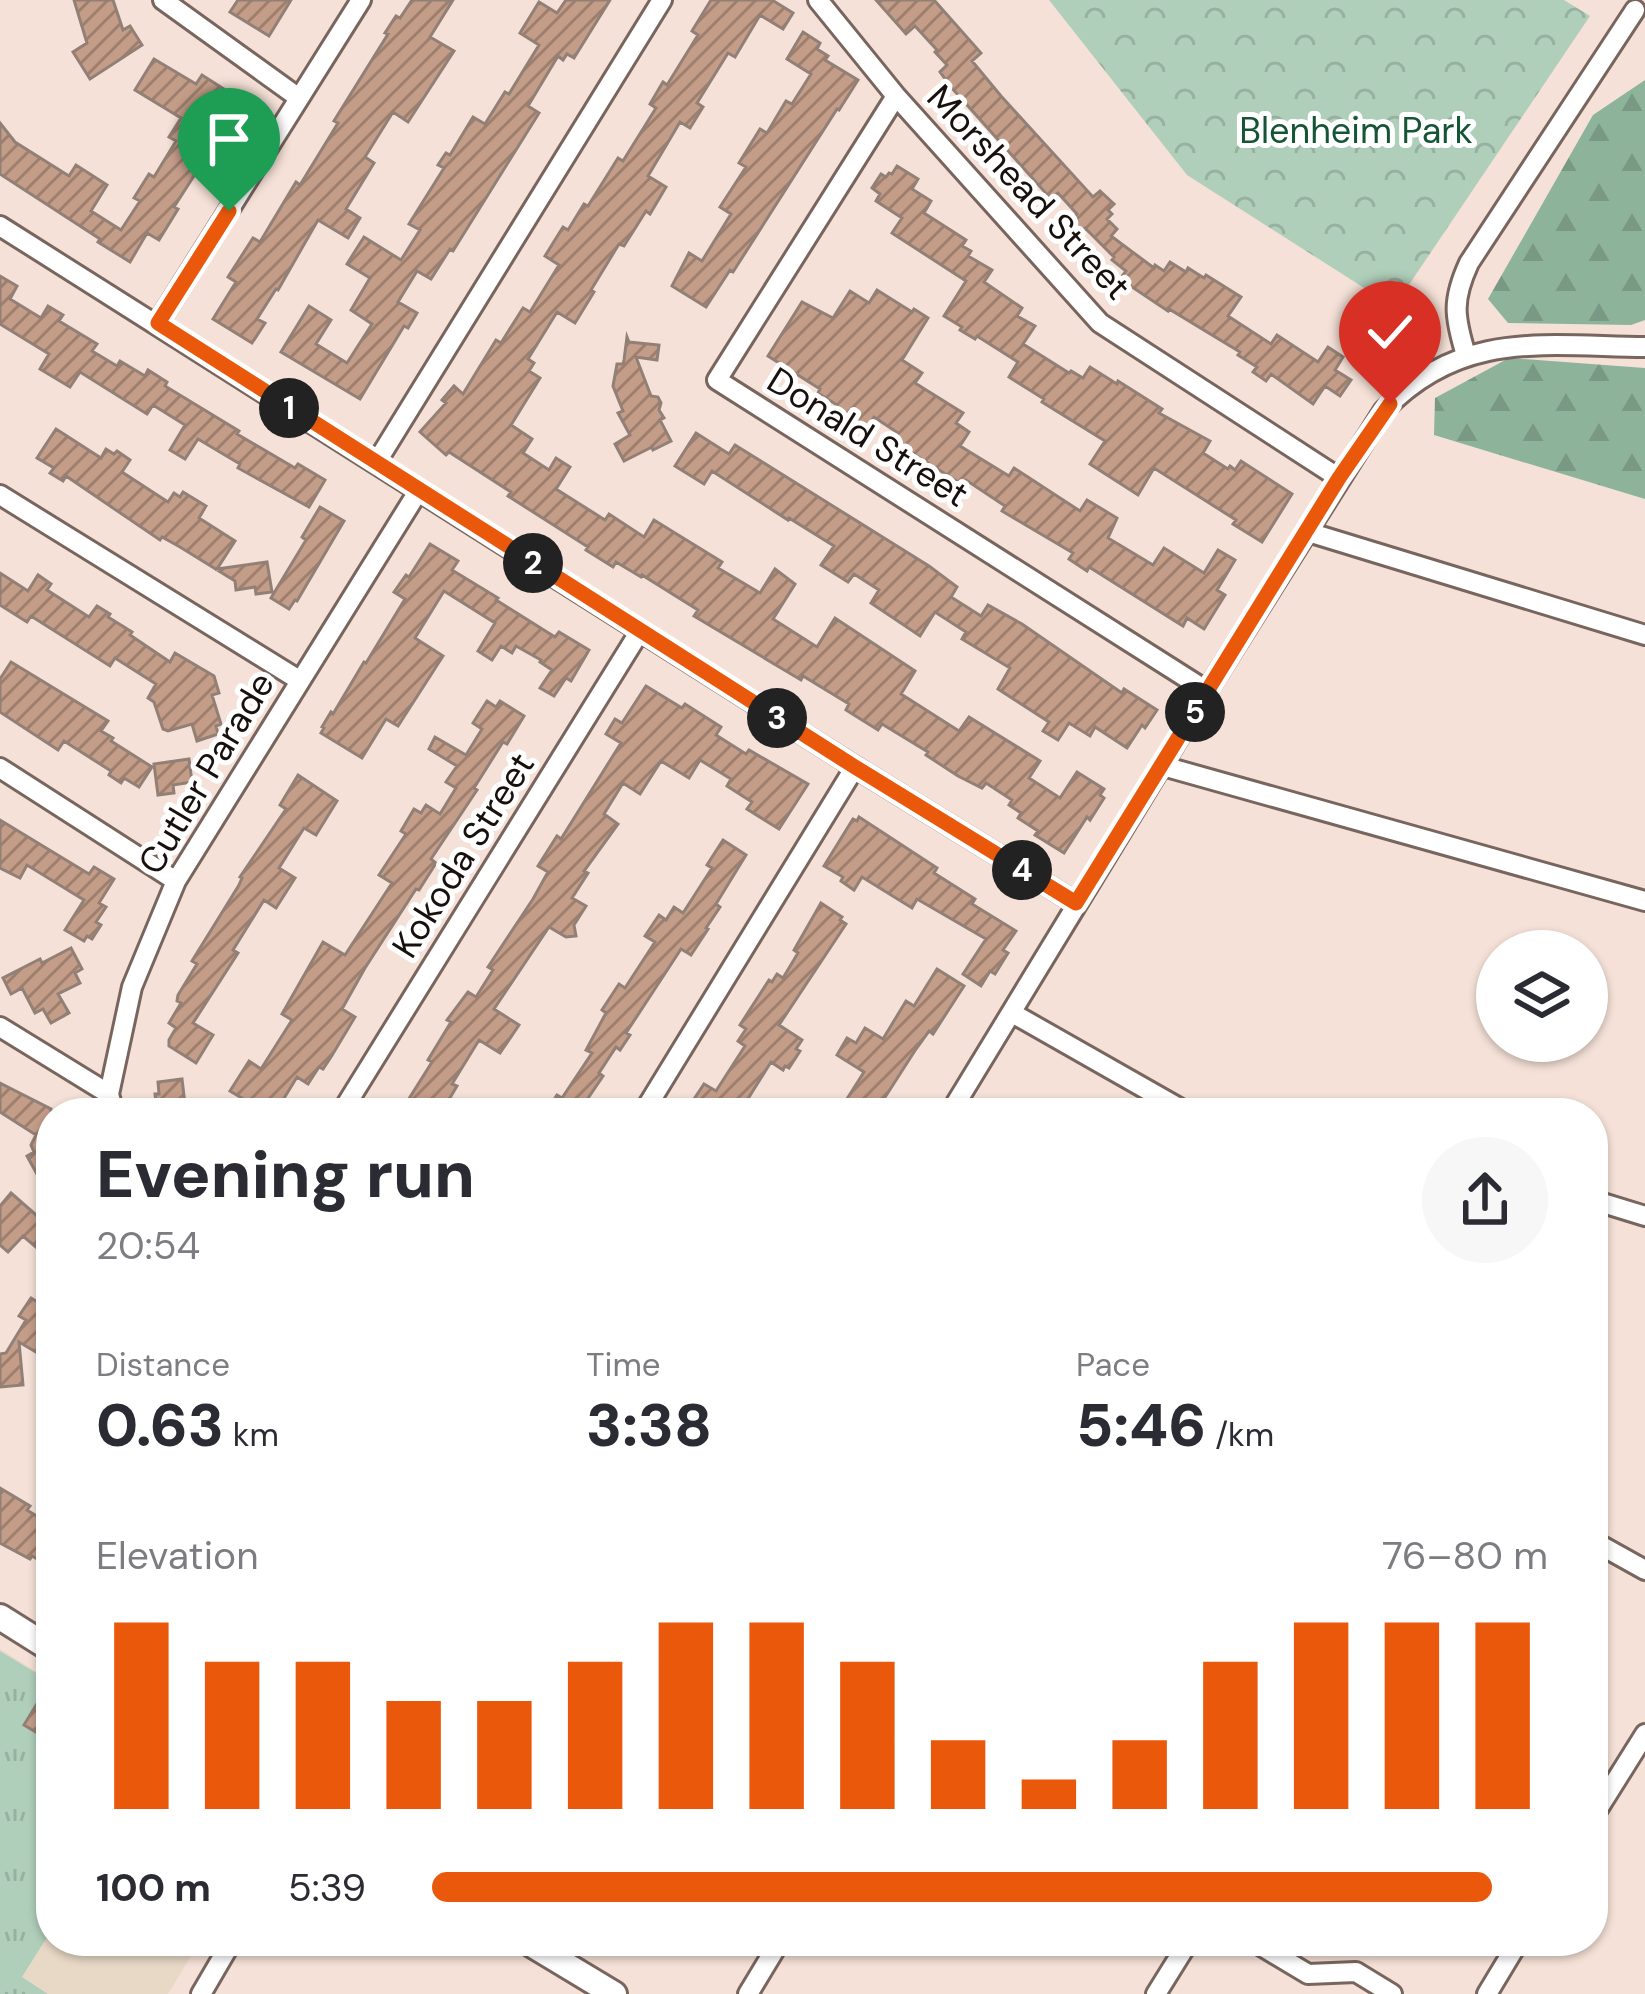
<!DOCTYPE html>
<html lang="en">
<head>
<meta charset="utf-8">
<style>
	:root { --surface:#fff; --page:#f7f7f7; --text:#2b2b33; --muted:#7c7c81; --accent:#ea580c }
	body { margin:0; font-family:"DM Sans",sans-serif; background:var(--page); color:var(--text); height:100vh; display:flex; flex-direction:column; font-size:45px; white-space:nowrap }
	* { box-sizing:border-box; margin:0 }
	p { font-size:39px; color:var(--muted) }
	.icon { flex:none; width:66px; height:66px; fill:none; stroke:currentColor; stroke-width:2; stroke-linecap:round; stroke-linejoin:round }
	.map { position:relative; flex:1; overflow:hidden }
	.sheet { position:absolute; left:36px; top:1098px; width:1572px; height:858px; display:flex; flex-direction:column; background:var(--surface); border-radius:48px; box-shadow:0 3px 9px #0004 }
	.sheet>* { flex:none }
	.controls { position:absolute; left:1476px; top:930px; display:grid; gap:24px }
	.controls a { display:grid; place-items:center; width:132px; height:132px; border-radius:50%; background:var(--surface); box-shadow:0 3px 9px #0004; font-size:60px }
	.pin { position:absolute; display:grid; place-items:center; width:102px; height:102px; color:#fff; margin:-123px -51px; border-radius:50% 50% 50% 0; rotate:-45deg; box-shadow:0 0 12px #0007 }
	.pin .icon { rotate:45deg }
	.km { position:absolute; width:60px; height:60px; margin:-30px; border-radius:50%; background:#222; color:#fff; font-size:33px; line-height:60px; text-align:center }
	.round { display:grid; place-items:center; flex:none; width:126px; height:126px; border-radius:63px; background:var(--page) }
	.head { display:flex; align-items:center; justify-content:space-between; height:204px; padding:0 60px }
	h1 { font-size:66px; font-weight:800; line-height:90px }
	.metrics { display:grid; grid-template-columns:repeat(3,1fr); gap:18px; height:204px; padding:12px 60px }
	.metrics div { display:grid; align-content:center }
	.metrics b { font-size:60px; font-weight:800 }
	.metrics small { font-size:33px; font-weight:400 }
	.metrics p { font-size:33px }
	.chart { height:336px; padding:24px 60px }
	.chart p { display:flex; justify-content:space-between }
	.chart svg { width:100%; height:216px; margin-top:12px; stroke:var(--accent); stroke-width:6 }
	ul { padding:0 60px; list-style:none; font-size:39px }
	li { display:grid; grid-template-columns:192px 144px 1fr; align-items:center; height:90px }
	li i { height:30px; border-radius:15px; background:var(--accent) }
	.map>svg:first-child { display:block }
	.medical { fill:#e8d9c6 }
	.grass { fill:url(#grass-tufts) }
	.forest { fill:url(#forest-firs) }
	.park { fill:url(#park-crowns) }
	.building { fill:url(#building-hatch); stroke:#928076; stroke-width:3 }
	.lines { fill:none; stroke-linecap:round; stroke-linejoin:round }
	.minor-casing { stroke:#78665e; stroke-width:24 }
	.tertiary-casing { stroke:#78665e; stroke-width:30 }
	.minor { stroke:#fff; stroke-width:18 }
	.tertiary { stroke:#fff; stroke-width:24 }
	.route-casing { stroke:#fff; stroke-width:24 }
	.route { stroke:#ea580c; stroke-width:15 }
	.labels { text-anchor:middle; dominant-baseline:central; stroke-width:10; stroke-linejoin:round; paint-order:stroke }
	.park-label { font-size:36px; fill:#155434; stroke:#fff }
	.street-label { font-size:36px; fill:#17100d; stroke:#fff }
</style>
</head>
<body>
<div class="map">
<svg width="1645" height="1994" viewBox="0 0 1645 1994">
	<defs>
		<pattern id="grass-tufts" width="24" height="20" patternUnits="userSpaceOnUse" patternTransform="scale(3)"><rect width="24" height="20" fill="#b0cfbb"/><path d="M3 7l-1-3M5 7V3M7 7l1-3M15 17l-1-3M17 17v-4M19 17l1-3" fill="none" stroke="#97b1a0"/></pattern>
		<pattern id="forest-firs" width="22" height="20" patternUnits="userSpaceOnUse" patternTransform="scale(3)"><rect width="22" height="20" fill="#8db39b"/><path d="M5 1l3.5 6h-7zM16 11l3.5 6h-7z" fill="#799984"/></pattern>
		<pattern id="park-crowns" width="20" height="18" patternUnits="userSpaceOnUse" patternTransform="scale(3)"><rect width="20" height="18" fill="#b0cfbb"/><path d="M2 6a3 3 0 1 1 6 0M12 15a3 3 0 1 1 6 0" fill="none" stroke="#97b1a0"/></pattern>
		<pattern id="building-hatch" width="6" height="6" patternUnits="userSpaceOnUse" patternTransform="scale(3)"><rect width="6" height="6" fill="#c49d89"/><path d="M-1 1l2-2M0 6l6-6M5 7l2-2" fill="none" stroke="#9e7f6e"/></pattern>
	</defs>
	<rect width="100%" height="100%" fill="#f5e1d7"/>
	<!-- medical -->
	<path class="medical" d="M0,1649L51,1681V1941H200L168,1994H0Z"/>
	<!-- grass -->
	<path class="grass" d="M0,1651L51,1682V1931L22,1977L48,1994H0Z"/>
	<!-- forest -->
	<path class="forest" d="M1645,80V320L1631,325L1508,323L1488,299L1593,115Z
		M1509,358L1645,368V499L1434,435L1435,398Z"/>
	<!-- park -->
	<path class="park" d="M1049,0H1564L1590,16L1394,307L1187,175Z"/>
	<!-- building -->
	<path class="building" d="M74,0H113L123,30L130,26L142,45L90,79L73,52L87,43Z
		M238,0H291L269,36L230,12Z
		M412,0H453L430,37L454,51L408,122L393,112L365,157L374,163L346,209L360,218L348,238L318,220L278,290L276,289L257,319L265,323L252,343L213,319L236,282L228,277L253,238L260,242L296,182L300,185L338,123L334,121L388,34L385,33L396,16L400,18Z
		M566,0H610L574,58L567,54L563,60L558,56L528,106L539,113L453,251L450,249L431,279L417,271L398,302L417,313L408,328L404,326L360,399L281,352L309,306L331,320L316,344L347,363L372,324L351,310L370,278L347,264L364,237L401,260L420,230L409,224L444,168L438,165L446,153L450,155L473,117L485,124L505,92L509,94L539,45L520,33L539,2L557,13Z
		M711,0H772L793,13L783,29L760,15L735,57L728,53L697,103L703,107L690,128L680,122L648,176L666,187L650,214L646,211L624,246L619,244L591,290L594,292L575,323L557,312L528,359L534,363L529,371L540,378L511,425L532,439L523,453L549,470L556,458L570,467L556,489L605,520L609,514L644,537L654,520L722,562L718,568L760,593L775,569L795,584L773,619L817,647L835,618L915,671L901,694L959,731L969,717L1040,761L1029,778L1060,798L1077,772L1104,789L1100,795L1104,798L1090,820L1087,817L1064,853L1035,835L1038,831L1018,818L1021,813L1009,805L1012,800L986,783L982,788L958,776L926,755L928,752L882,724L878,730L846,710L849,704L803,676L801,680L694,616L698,610L642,575L641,577L616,562L613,567L586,550L588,547L508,496L511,492L449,452L446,455L420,432L446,403L442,400L454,386L463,394L496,340L501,343L523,308L530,312L559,265L545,256L563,227L568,230L584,204L588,206L618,158L623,161L656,108L650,104L663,82L667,85L698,35L692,31Z
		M876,0H934L981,53L972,61L1001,96L1093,197L1100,191L1114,204L1108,210L1112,214L1107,219L1117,229L1111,236L1154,268L1155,265L1164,271L1170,262L1186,272L1188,268L1204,278L1206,275L1241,297L1228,316L1271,344L1277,335L1318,362L1328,347L1343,357L1335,370L1351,380L1340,396L1325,386L1313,404L1271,374L1266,381L1253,372L1257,367L1238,355L1240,352L1169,309L1168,311L1120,279L1126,271L1112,260L1114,257L1085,228L1081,232L1070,221L1077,214L1058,193L1051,199L951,87L940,72L947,65L935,52L937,50L915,26L906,34Z
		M803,32L820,43L817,49L828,56L825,60L858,80L839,110L837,109L733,272L730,270L706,307L672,286L689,253L702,261L731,214L720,207L746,167L739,163L760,129L767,133L786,101L792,104L811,74L787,59Z
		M154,59L196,84L202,75L230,93L207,129L219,137L174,207L178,209L159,240L147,233L130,262L98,242L100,239L0,174V123L15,142L69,176L76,165L107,185L91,211L121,230L140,201L134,198L149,174L154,177L176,141L169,137L181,118L135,90Z
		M897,166L918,179L912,189L931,201L924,213L966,240L962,246L971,251L968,256L992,270L984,282L1022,308L1017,316L1035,326L1023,344L1069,373L1071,371L1083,378L1090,367L1117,384L1118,381L1162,409L1159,413L1210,441L1203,453L1228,469L1230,466L1235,470L1241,461L1292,494L1262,542L1233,524L1236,520L1154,468L1138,495L1090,464L1105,441L1042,402L1044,399L1009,377L1018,362L977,336L975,339L960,330L962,327L944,316L966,281L892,233L902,218L876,201L880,194L872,188L881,174L886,177L889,173L892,174Z
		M0,276L17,286L10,299L41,318L48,306L63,315L59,321L97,344L92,351L117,366L120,361L145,376L148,370L167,382L165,386L239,431L237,434L295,468L298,464L325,480L309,507L238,468L240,464L198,439L185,459L170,450L185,425L153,405L147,414L80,372L70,387L40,369L49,354L0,324Z
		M877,290L912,312L914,309L928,318L902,360L922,373L915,383L963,413L956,423L969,432L960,446L1009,476L1014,468L1080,511L1087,500L1117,518L1108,538L1153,565L1164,548L1204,573L1218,550L1235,560L1217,590L1225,595L1204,629L1187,618L1183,626L1089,567L1087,571L1069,559L1073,553L1002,511L1005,506L966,480L963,485L893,441L898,433L874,417L867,427L835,407L837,405L818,393L820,389L768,356L802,302L833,318L850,291L869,303Z
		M627,337L629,342L659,345L657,360L636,357L651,396L658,397L661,403L659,410L664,418L660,420L671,441L653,450L652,447L624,461L615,444L630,435L618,413L623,411L613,386L617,364H623L624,360Z
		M56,429L101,458L106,449L114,454L117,451L130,460L122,472L168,502L174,493L180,497L183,492L206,506L199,518L235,541L217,569L267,562L272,592L256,594L255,587L236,590L235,581L180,547L162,537L160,540L66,476L63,481L50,473L54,468L37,458Z
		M696,433L729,454L735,445L929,566L957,587L951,597L981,616L988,605L1022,624L1122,693L1124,689L1157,710L1145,728L1142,725L1127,748L1095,727L1090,736L1069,723L1058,740L1043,731L1049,722L998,689L1010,668L962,639L966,632L935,612L920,636L871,603L879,590L854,574L848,582L821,565L834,546L789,518L788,520L712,471L704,484L675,466Z
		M320,507L344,521L297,601L295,600L289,609L271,598L306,540L302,537Z
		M430,544L458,561L452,570L498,598L496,600L555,637L559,632L589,650L571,681L566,678L554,696L540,688L552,670L540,662L541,660L516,646L512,653L501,646L492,660L478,651L495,623L444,591L415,638L443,656L398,726L386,719L362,758L321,733L324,728L322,727L331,712L333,714L364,662L366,663L405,599L394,592L406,575L409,577Z
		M0,573L28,591L38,575L51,584L47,590L89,617L97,606L110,614L108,617L132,632L130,635L170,662L175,653L214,676L219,693L212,695L221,724L216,726L218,734L197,741L192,724L168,731L163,729L154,702L148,698L156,684L115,658L110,666L31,616L27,622L0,605Z
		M11,662L108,721L101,731L113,738L111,741L152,767L139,787L124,778L121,783L109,775L111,771L64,741L58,750L0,712V679Z
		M646,686L682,708L685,704L721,727L716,735L746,754L749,750L808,784L779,829L747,809L752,802L727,786L731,779L700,760L689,778L661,761L640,794L623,783L604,814L618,824L584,871L588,873L572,898L586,906L574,925L576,936L566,937L549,927L494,1009L519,1025L500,1053L479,1040L452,1084L457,1086L441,1113H400L432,1062L428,1060L451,1022L447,1020L468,992L476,997L493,970L488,967L533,899L548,872L538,866L557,836L561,839L621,743L606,734L615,719L622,723Z
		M487,701L496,707L500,701L524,716L507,744L503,742L474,788L477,790L431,859L436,863L419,890L416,889L365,968L342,1009L355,1017L331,1057L323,1069L319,1067L308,1084L297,1077L275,1113H237L245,1100L230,1091L249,1061L261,1069L292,1020L282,1014L323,942L345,955L392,883L379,875L406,834L401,831L414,809L421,813L426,805L440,814L456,788L446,782L457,766L429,749L435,737L466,755L482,729L473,723Z
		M189,759L192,782L173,785L174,793L158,795L154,764Z
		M298,775L337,801L316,835L304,828L279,868L295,878L276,908L264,900L233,950L238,953L193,1023L213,1035L196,1063L169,1046V1040L176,1028L169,1023L181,1003L177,1001L178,995L197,964L192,961L239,885L242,878L240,877L286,809L280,805Z
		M859,817L937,868L934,873L975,899L972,904L1016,931L1003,950L1008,953L995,974L990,971L981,986L963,974L986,939L917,899L912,908L862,877L854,890L841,881L843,877L824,866L853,819L857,821Z
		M0,820L89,874L94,867L114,879L99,903L106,907L96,922L101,925L92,939L87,936L84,941L65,930L84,900L27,865L20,878L0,868Z
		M723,840L746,855L716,904L720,907L706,928L708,929L691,955L681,949L626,1033L630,1035L620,1050L616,1047L599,1073L603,1076L580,1110L585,1113H545L557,1095L562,1098L592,1053L586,1050L606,1013L602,1010L619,984L625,988L655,942L645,936L659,915L666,920L674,907L683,913L712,868L707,865Z
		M821,903L842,917L840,920L846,924L779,1025L802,1040L796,1049L800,1051L789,1068L785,1066L783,1070L771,1062L739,1113H689L695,1104L692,1102L704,1084L716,1091L745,1046L738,1041L746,1029L740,1025L769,980L772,982L777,974L783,978L798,953L794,950Z
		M71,948L82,969L75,973L80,983L58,994L69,1013L51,1023L43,1009L35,1013L22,988L11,994L3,978L40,959L42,963Z
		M937,969L964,986L933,1034L929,1031L916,1049L882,1102L899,1113H838L864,1072L837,1055L847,1038L856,1043L865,1028L883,1039L906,1001L914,1006Z
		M182,1079L186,1113L157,1111L155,1094H159L158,1082Z
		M0,1083L51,1109V1179L46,1171L38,1176L27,1156L34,1152L31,1145L36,1135L0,1112Z
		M11,1193L51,1228L36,1247L23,1236L8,1252L0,1245V1206Z
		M31,1298L51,1310V1349L46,1358L19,1342L23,1385L0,1387V1354L6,1353L26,1320L19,1316Z
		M0,1488L30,1506L27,1510L51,1525V1567L32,1556L30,1559L0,1543Z
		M38,1702L51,1710V1741L24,1725Z"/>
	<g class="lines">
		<defs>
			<path id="minor" d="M163,0L299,98
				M818,0L896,96L1100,323L1339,478
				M896,96L717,380L1207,691
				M0,226L855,767L1076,903
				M158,323L361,0
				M1466,355C1454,316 1452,300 1469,263L1635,10
				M376,463L662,0
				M0,495L299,680
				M1308,532L1645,635
				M1163,766L1645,901
				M0,768L176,881
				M1012,1013L1188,1113
				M0,1027L109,1094
				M114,1113L109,1094L132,987L176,881L419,490
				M341,1113L640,631
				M643,1113L855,767
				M950,1113L1207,691L1384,410C1461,330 1543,346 1645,347
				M1593,1200L1645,1216
				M1593,1541L1645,1570
				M1593,1817L1645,1734
				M1253,1941L1308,1974L1356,1972L1392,1994
				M201,1994L232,1941
				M748,1994L780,1941
				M1156,1994L1189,1941
				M1487,1994L1519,1941"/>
			<path id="tertiary" d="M0,1617L51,1649
				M526,1941L614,1994"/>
		</defs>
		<!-- minor casing -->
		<use href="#minor" class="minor-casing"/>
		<!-- tertiary casing -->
		<use href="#tertiary" class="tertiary-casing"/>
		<!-- minor -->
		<use href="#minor" class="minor"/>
		<!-- tertiary -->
		<use href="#tertiary" class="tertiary"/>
	</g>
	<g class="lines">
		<defs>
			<path id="route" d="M229,211L158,323L855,767L1076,903L1339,478L1390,404"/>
		</defs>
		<!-- route casing -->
		<use href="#route" class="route-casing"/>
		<!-- route -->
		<use href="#route" class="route"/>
	</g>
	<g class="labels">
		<!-- park labels -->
		<g class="park-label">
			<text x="1356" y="130">Blenheim Park</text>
		</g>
		<!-- street labels -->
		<g class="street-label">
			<text transform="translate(1029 192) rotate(47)">Morshead Street</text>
			<text transform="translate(868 437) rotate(32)">Donald Street</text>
			<text transform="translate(206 773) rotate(-59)">Cutler Parade</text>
			<text transform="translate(463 855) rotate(-58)">Kokoda Street</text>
		</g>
	</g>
</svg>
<div class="controls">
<a><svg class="icon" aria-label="layers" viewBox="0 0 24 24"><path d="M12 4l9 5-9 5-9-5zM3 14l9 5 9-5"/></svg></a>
</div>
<div class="pin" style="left:229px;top:211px;background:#1e9e55"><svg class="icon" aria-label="arrive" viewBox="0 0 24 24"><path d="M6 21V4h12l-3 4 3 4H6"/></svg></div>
<div class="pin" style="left:1390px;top:404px;background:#d93025"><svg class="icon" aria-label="check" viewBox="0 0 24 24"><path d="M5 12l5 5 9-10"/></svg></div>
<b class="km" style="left:289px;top:408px">1</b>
<b class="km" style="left:533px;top:563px">2</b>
<b class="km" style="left:777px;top:718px">3</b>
<b class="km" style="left:1022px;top:870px">4</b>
<b class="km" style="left:1195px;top:712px">5</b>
<section class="sheet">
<div class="head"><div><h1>Evening run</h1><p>20:54</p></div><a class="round"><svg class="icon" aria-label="share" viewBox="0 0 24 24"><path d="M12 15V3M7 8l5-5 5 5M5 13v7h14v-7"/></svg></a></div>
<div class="metrics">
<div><p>Distance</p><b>0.63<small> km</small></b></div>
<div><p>Time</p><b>3:38</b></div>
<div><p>Pace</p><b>5:46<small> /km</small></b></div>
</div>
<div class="chart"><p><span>Elevation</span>76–80 m</p>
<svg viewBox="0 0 160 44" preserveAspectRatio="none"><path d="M5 44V6M15 44V14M25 44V14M35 44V22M45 44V22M55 44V14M65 44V6M75 44V6M85 44V14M95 44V30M105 44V38M115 44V30M125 44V14M135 44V6M145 44V6M155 44V6"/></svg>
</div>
<ul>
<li><b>100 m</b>5:39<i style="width:95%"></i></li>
</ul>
</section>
</div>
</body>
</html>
